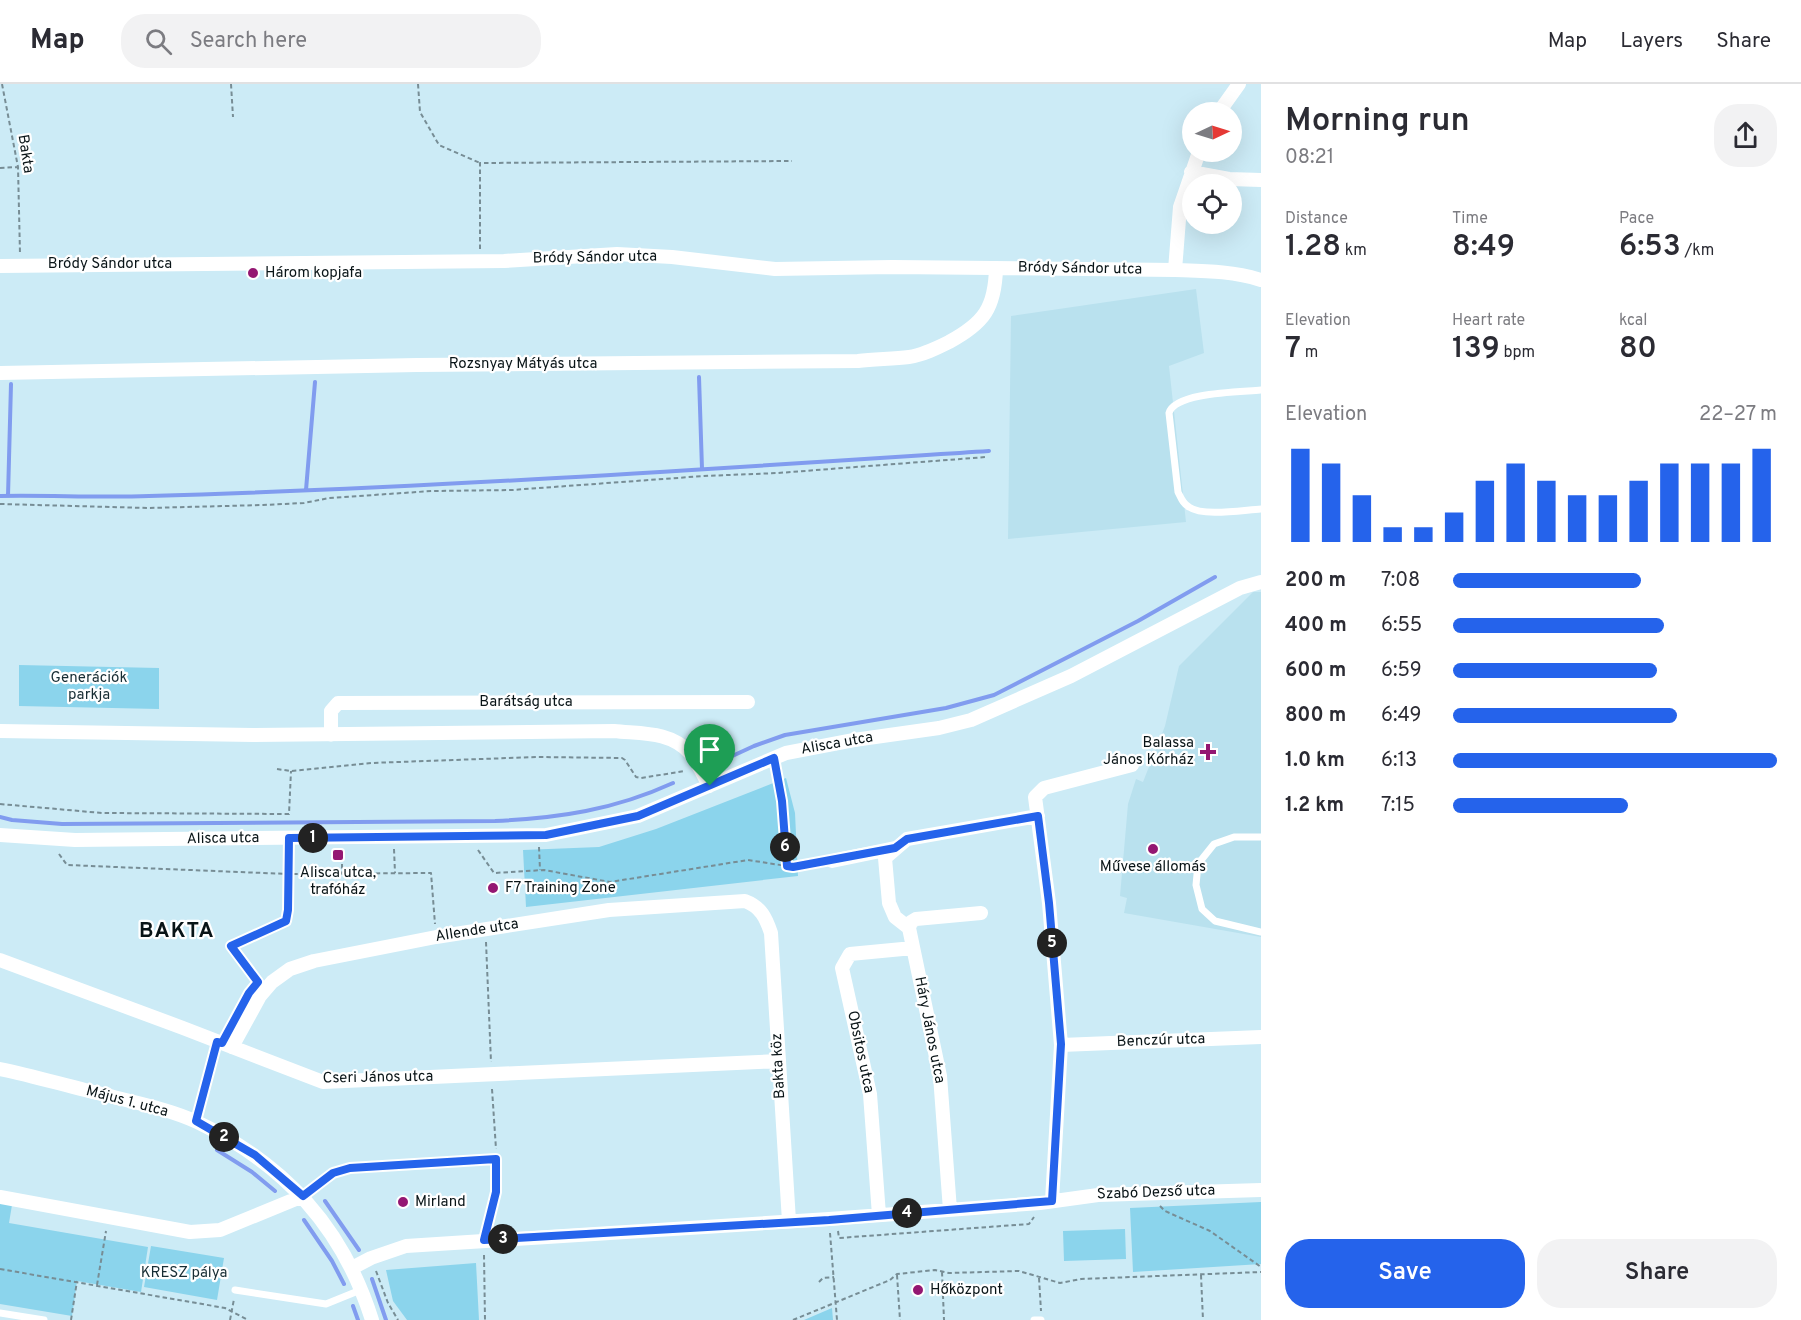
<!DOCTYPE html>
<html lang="en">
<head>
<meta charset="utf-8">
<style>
	:root { --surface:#fff; --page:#f2f2f3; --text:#2b2b33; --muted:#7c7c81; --line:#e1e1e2; --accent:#2563eb }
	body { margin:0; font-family:Overpass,sans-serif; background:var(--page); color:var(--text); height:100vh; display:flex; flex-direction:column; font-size:22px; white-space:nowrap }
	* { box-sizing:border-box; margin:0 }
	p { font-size:20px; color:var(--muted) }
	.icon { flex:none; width:33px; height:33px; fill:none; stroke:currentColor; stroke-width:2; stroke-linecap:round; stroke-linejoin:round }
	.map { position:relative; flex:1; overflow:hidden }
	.panel { display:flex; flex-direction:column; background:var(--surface); width:540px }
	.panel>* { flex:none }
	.needle { width:39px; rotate:86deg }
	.fabs { position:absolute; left:1182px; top:18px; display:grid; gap:12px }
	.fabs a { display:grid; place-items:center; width:60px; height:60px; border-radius:50%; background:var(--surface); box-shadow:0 6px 24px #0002; font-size:30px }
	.pin { position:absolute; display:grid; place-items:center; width:51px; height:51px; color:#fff; margin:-62px -26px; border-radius:50% 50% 50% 0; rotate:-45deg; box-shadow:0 0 6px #0007 }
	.pin .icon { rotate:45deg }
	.km { position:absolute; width:30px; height:30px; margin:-15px; border-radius:50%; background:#222; color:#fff; font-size:16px; line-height:30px; text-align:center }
	.round { display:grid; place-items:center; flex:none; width:63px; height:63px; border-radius:24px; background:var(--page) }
	.headline { display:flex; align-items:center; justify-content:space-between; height:102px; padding:0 24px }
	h1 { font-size:33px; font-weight:600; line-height:45px }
	.figures { display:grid; grid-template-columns:repeat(3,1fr); gap:9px; height:102px; padding:6px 24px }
	.figures div { display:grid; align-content:center }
	.figures b { font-size:30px; font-weight:600 }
	.figures small { font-size:16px; font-weight:400 }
	.figures p { font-size:16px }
	.chart { height:168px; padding:12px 24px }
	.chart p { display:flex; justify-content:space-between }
	.chart svg { width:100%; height:108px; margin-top:6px; stroke:var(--accent); stroke-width:6 }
	.action { display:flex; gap:12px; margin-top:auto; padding:12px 24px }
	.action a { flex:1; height:69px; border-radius:24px; background:var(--accent); color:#fff; font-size:24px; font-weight:600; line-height:69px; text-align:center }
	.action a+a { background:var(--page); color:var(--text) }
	ul { padding:0 24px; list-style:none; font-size:20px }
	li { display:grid; grid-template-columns:96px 72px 1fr; align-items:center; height:45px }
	li i { height:15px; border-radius:8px; background:var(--accent) }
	header { display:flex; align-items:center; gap:36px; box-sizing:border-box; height:84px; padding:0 30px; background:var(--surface); border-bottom:2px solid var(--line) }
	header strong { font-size:28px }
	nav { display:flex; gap:33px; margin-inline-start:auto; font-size:21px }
	.search { width:420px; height:54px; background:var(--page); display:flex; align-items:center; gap:15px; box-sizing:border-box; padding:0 21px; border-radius:24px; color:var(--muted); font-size:22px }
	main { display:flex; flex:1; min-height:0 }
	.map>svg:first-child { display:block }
	.built { fill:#b9e1ee }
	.green { fill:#8bd4ec }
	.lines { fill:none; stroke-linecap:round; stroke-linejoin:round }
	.stream { stroke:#819cef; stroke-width:4 }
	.path { stroke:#778d95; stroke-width:2; stroke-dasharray:4.5 3; stroke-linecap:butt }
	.lane { stroke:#fff; stroke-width:7 }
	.street { stroke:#fff; stroke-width:14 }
	.route-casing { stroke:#fff; stroke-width:12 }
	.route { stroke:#2563eb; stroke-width:8 }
	.poi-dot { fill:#941772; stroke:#fff; stroke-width:2 }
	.labels { text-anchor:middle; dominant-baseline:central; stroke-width:4.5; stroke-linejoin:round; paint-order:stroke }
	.street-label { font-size:15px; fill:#091417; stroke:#fff }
	.poi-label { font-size:15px; fill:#091417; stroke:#fff; text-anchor:start }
	.park-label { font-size:15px; fill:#172d34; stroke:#fff }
	.district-label { font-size:21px; font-weight:bold; letter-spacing:1.5px; fill:#091417; stroke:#fff }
</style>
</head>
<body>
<header>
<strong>Map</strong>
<div class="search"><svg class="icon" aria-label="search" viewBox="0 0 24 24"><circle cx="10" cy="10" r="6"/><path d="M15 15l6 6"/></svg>Search here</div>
<nav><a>Map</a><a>Layers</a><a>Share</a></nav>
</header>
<main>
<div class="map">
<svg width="1261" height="1236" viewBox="0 0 1261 1236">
	<rect width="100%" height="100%" fill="#ccebf6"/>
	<!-- built -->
	<path class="built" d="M1196,205L1204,269L1169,282L1186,438L1008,455L1011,232Z
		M1253,508H1261V853L1124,829L1127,814L1120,812L1128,720L1136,695L1143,698L1165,642L1179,582Z"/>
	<!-- green -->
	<path class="green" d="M19,581L159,584V625L19,622Z
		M786,694L795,729L798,792L526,823L523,766L599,763L656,745Z
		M0,1114L13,1115L9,1139L148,1163L141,1208L77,1197L72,1232L0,1220Z
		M1261,1118V1180L1133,1188L1130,1124Z
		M1125,1145L1126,1175L1064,1177L1063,1147Z
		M151,1162L224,1174L217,1216L144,1203Z
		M476,1179L479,1236H407L393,1217L386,1186Z
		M832,1224L833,1236H804Z"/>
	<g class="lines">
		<!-- stream -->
		<path class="stream" d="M699,293L702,385
			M306,406L315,298
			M0,412C50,411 100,414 149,412C429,404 709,385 989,367
			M8,412L11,300
			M717,679L754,662L785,651L946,624L994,611L1138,537L1215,493
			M0,733L12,736L62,740L495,737C559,734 614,726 673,699
			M217,1066L252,1088L275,1107
			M325,1117L359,1166
			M304,1136L332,1177L344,1200
			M372,1195L386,1236
			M353,1222L358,1236"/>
		<!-- path -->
		<path class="path" d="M2,0L18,83L20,170
			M231,0L233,33
			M418,0L420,28L439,61L480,79
			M0,84L18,83
			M480,165V79L792,77
			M0,420L148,424L263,421L304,419L329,414L432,407L512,406L704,392L778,389L986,373
			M277,685L291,687L371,679L453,676L537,673L622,674L625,676L636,693L641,694L685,687
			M777,688L782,717L786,781
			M0,720L102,729L289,730L291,687
			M539,763L540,786
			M342,765V789
			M394,765L395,789
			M478,766L494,789L544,786L610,798L748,776L793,783L820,779
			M59,770L67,781L288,790L431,789L435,840
			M486,858L491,978
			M256,895L231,862L286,837L288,826V766
			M492,1005L496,1065
			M198,1026L214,971
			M1160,1122L1165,1127L1210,1147L1261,1183
			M487,1144L496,1108L497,1086
			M838,1147L839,1154L1029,1140L1034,1133
			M830,1149L837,1236
			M484,1171L485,1236
			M0,1185L225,1224L248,1236
			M376,1187L388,1219L398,1236
			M942,1188L944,1236
			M897,1191L900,1236
			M1201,1191L1203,1236
			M1039,1194L1041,1227
			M819,1198L823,1194L834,1193
			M97,1201L106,1147
			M71,1236L77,1197
			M230,1236L234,1215
			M793,1236L890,1196L897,1190L935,1186L949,1189L1019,1187L1060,1199L1081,1195L1261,1188"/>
		<!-- lane -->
		<path class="lane" d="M1261,306C1241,308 1175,308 1169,329L1178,408C1181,414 1183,420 1189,423C1203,433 1243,426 1261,425
			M1261,753H1234L1214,760L1198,780L1196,801L1202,825L1215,837L1261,848
			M303,1112L333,1089L350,1084L497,1075
			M235,1206L326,1220L363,1205
			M0,1229L44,1236
			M1034,1236H1041"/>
		<!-- street -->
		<path class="street" d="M1219,28L1239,0
			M1191,88L1229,95L1261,96
			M0,182L504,177L617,170L672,173L775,185L892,183L1175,186C1204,187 1233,187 1261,196
			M1175,186L1180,123L1199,68
			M0,289L417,281L858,277C875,275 893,275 909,273C923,271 937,264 949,258C984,239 995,224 996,184
			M0,647L253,651L614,647C641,650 670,647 690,669C698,678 703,691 709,702
			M331,651V627L338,619L748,618
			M0,751L75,756L546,751L638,732L786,669L854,656L939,644L971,636L1071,592L1240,504L1261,498
			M832,777L895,764
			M909,844L895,833L889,819L885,774L907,755L1038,732
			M0,876L183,944L323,998L778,977
			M1061,961L1261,953
			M232,963L260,912L272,898L290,885L314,877L436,853L609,826L745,817C761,823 766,834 771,849L789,1137
			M0,985C35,992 70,1003 106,1011C136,1019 169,1025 197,1038C285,1080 343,1144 372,1236
			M0,1113L190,1148L220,1146L303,1112
			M1052,1117L1061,961L1049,819L1035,713L1044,704L1132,681
			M950,1126L940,992L909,844L911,838L916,835L981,829
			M879,1131L870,1010L842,884L850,870L913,864
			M352,1184L371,1174L406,1162L829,1135L1040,1119L1098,1111L1261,1106"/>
	</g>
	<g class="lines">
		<defs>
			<path id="route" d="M774,674L782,717L787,782L793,783L895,764L907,755L1038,732L1049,819L1061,960L1052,1117L829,1136L484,1156L496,1108V1075L350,1084L333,1089L303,1112L255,1071L196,1037L217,958L222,959L249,909L258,898L231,862L286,837L288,826L289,754L546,751L638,732Z"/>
		</defs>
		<!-- route casing -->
		<use href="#route" class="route-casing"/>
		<!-- route -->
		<use href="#route" class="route"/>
	</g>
	<!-- markers -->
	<g class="poi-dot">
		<circle cx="253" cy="189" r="6"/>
		<path d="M1205 659h6v6h6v6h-6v6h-6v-6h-6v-6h6z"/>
		<circle cx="1153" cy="765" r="6"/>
		<rect x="332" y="765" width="12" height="12" rx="3"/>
		<circle cx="493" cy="804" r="6"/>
		<circle cx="403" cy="1118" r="6"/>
		<circle cx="918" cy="1206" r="6"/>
	</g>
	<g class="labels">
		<!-- street labels -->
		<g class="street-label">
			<text transform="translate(25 70) rotate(81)">Bakta</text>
			<text transform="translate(595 174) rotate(-1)">Bródy Sándor utca</text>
			<text x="110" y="180">Bródy Sándor utca</text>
			<text transform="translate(1080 185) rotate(1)">Bródy Sándor utca</text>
			<text x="523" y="280">Rozsnyay Mátyás utca</text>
			<text x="526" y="618">Barátság utca</text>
			<text transform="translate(837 660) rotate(-10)">Alisca utca</text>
			<text transform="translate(223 755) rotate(-1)">Alisca utca</text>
			<text transform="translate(477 847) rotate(-9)">Allende utca</text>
			<text transform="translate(929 946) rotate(79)">Háry János utca</text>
			<text transform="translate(1161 957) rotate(-2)">Benczúr utca</text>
			<text transform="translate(860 968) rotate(78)">Obsitos utca</text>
			<text transform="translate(779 982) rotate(-93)">Bakta köz</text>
			<text transform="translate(378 994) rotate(-1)">Cseri János utca</text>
			<text transform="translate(127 1018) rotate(15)">Május 1. utca</text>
			<text transform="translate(1156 1109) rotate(-2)">Szabó Dezső utca</text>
		</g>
		<!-- poi labels -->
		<g class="poi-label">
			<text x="265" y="189">Három kopjafa</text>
			<text x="1194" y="659" text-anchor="end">Balassa<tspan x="1194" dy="17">János Kórház</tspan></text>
			<text x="1153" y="783" text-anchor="middle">Művese állomás</text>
			<text x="338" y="789" text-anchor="middle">Alisca utca,<tspan x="338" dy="17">trafóház</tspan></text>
			<text x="505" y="804">F7 Training Zone</text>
			<text x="415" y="1118">Mirland</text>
			<text x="930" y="1206">Hőközpont</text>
		</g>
		<!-- park labels -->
		<g class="park-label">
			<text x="89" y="594">Generációk<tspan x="89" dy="17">parkja</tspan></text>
			<text x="184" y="1189">KRESZ pálya</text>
		</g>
		<!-- district labels -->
		<g class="district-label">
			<text x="177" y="847">BAKTA</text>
		</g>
	</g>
</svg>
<div class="fabs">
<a><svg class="needle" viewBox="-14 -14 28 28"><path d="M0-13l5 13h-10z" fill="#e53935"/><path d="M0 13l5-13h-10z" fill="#7c7c81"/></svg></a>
<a><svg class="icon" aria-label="locate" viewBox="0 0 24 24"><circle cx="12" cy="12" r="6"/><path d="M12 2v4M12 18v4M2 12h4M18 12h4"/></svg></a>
</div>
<div class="pin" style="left:710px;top:702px;background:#1e9e55"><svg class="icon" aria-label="arrive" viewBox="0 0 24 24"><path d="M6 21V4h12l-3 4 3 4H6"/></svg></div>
<b class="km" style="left:313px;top:754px">1</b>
<b class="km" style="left:224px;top:1053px">2</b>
<b class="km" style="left:503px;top:1155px">3</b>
<b class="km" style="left:907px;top:1129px">4</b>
<b class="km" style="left:1052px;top:859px">5</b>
<b class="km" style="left:785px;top:763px">6</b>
</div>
<section class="panel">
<div class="headline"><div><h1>Morning run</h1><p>08:21</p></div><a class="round"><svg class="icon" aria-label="share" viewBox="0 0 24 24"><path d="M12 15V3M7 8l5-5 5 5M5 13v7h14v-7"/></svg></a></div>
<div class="figures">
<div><p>Distance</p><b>1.28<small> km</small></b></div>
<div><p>Time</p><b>8:49</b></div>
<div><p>Pace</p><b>6:53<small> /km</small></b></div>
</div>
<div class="figures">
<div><p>Elevation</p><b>7<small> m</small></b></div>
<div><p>Heart rate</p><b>139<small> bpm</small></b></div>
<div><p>kcal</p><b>80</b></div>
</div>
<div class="chart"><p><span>Elevation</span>22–27 m</p>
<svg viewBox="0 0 160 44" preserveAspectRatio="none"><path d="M5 44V6M15 44V12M25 44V25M35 44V38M45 44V38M55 44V32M65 44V19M75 44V12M85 44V19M95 44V25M105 44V25M115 44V19M125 44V12M135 44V12M145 44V12M155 44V6"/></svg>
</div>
<ul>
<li><b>200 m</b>7:08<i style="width:58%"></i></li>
<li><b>400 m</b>6:55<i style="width:65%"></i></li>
<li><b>600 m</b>6:59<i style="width:63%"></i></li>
<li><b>800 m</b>6:49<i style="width:69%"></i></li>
<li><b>1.0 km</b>6:13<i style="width:100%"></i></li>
<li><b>1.2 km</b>7:15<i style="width:54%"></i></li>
</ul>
<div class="action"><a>Save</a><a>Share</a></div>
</section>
</main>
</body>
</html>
